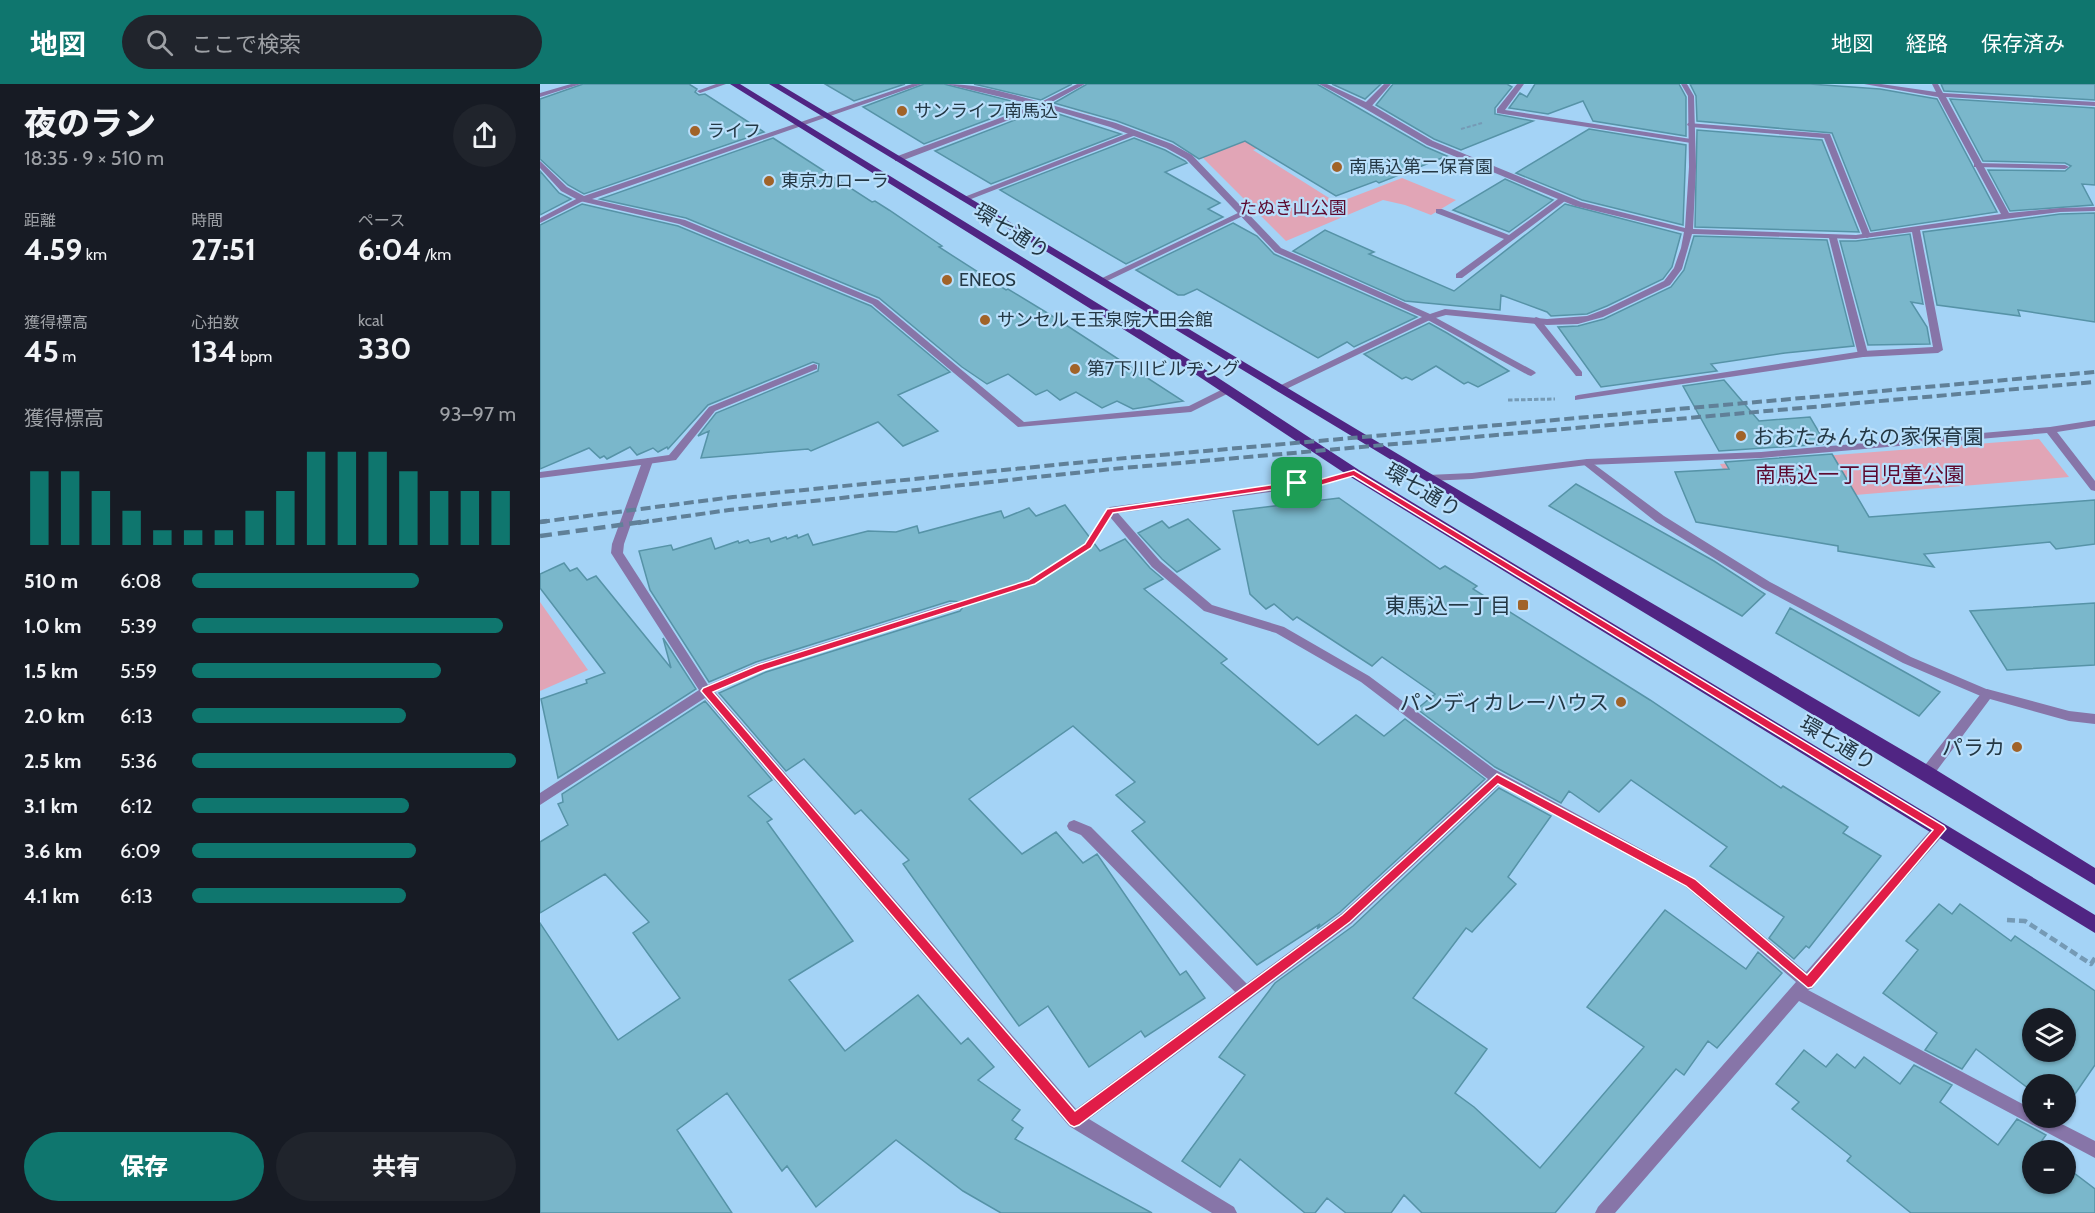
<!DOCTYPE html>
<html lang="ja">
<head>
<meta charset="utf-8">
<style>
	:root { --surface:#171b24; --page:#20242c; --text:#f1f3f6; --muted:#9ea1a6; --accent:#0f766e }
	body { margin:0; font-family:Cabin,"Noto Sans JP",sans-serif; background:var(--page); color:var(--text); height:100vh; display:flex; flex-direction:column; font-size:22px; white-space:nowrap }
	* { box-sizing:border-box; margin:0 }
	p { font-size:20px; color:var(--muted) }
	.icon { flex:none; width:33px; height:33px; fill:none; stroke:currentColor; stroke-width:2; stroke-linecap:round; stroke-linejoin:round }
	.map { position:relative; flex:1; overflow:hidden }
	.drawer { display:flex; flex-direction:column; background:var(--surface); width:540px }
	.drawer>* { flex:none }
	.tools { position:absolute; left:1482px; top:924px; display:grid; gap:12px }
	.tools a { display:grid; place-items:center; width:54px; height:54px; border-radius:50%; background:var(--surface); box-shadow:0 2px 4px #0004; font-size:30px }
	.pin { position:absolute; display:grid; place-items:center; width:51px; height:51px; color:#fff; margin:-26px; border-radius:12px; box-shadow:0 3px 9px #0006 }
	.round { display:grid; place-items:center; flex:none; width:63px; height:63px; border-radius:32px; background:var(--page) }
	.overview { display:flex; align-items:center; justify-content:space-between; height:102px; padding:0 24px }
	h1 { font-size:33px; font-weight:800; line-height:45px }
	.metrics { display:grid; grid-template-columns:repeat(3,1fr); gap:9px; height:102px; padding:6px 24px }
	.metrics div { display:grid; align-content:center }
	.metrics b { font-size:30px; font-weight:800 }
	.metrics small { font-size:16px; font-weight:400 }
	.metrics p { font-size:16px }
	.chart { height:168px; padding:12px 24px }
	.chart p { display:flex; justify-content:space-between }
	.chart svg { width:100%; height:108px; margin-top:6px; stroke:var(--accent); stroke-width:6 }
	.cta { display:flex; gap:12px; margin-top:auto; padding:12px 24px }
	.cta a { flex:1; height:69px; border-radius:36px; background:var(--accent); color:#fff; font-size:24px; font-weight:800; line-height:69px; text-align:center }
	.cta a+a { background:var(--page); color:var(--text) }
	ul { padding:0 24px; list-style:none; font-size:20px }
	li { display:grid; grid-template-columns:96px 72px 1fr; align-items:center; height:45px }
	li i { height:15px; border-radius:8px; background:var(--accent) }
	header { display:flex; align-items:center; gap:36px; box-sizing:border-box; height:84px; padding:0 30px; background:var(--accent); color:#fff }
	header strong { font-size:28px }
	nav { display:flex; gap:33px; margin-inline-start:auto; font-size:21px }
	.search { width:420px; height:54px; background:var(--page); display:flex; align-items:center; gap:15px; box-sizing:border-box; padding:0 21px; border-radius:33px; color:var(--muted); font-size:22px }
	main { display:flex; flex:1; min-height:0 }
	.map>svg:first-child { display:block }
	.green { fill:#e1a5b6 }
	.building { fill:#7ab7cb; stroke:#5693a7; stroke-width:1.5; fill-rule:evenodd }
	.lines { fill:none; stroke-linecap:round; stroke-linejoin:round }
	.path-far3 { stroke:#759ab5; stroke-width:2; stroke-dasharray:4 2; stroke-linecap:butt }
	.path-far2 { stroke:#759ab5; stroke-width:3; stroke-dasharray:4.5 2; stroke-linecap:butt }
	.path-far1 { stroke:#759ab5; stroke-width:4; stroke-dasharray:6 3; stroke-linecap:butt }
	.path { stroke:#759ab5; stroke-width:4.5; stroke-dasharray:8 4; stroke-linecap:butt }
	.service { fill:#8775a8; fill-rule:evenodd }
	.minor { fill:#8775a8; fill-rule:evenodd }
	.primary { fill:#502583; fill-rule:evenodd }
	.rail-far1 { stroke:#608098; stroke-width:4; stroke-dasharray:10 4.5; stroke-linecap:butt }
	.rail { stroke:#608098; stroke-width:4.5; stroke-dasharray:12 6; stroke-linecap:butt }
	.route { fill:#e11d48; stroke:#fff; stroke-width:1.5; fill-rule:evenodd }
	.poi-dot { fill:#a16329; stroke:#b9dffb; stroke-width:2 }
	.labels { text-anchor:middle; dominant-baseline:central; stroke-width:4.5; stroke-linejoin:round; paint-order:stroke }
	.far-poi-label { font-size:18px; fill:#243845; stroke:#b9dffb; text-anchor:start }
	.far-park-label { font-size:18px; fill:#5c0a2f; stroke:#b9dffb }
	.street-label { font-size:21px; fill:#243845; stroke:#b9dffb }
	.poi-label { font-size:21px; fill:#243845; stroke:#b9dffb; text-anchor:end }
	.park-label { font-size:21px; fill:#5c0a2f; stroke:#b9dffb }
</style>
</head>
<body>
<header>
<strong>地図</strong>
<div class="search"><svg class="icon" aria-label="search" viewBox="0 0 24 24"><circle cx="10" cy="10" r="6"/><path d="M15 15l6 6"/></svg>ここで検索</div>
<nav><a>地図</a><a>経路</a><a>保存済み</a></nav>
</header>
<main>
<section class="drawer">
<div class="overview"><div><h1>夜のラン</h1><p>18:35 · 9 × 510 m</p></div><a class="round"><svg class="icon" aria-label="share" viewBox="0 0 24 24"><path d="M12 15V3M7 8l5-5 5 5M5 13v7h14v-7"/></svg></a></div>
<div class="metrics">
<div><p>距離</p><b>4.59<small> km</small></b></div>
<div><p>時間</p><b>27:51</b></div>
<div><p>ペース</p><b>6:04<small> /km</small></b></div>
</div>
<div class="metrics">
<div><p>獲得標高</p><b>45<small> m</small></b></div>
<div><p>心拍数</p><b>134<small> bpm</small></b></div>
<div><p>kcal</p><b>330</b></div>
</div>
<div class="chart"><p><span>獲得標高</span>93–97 m</p>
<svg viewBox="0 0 160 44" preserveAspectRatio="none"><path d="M5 44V14M15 44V14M25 44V22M35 44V30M45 44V38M55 44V38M65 44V38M75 44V30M85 44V22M95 44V6M105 44V6M115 44V6M125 44V14M135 44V22M145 44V22M155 44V22"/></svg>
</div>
<ul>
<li><b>510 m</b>6:08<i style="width:70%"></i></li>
<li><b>1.0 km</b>5:39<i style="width:96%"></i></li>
<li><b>1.5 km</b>5:59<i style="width:77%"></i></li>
<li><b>2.0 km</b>6:13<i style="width:66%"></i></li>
<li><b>2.5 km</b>5:36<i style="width:100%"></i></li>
<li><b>3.1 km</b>6:12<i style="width:67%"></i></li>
<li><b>3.6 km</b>6:09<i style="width:69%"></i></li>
<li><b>4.1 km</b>6:13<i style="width:66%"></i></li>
</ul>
<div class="cta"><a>保存</a><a>共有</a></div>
</section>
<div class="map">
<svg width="1555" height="1129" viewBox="0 0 1555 1129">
	<rect width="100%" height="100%" fill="#a4d3f6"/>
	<!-- green -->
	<path class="green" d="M555,0H657L761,48L713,66L797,119L862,94L916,116L891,131L865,121L843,116L746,157L655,66L697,48L595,7L549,30L524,22L523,17Z
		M1499,355L1529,393L1315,411L1191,399L1180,380Z
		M0,518L48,586L0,607Z"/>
	<!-- building -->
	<path class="building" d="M43,0H149L157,5L155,8L159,11L165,10L224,48L44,110L28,101L0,75V15Z
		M285,0H365L314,17Z
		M384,0H404L487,21L384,60L323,23Z
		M434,0H532L501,16Z
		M547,0H777L886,63L907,72L839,99L836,97L796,112L705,57L659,75L633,58L577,37L514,19Z
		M792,0H841L825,15Z
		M853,0H967L972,3L955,24V30L993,37L921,66L894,55L836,21Z
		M995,0H1139L1146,13V52L1053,37L1043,17L1008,30L969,24L980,9L987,13Z
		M1150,0H1270L1340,5L1397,15L1457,128L1331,147L1292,49L1157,37L1156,12Z
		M1401,0H1555V16L1404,7Z
		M1410,15L1555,24V101L1542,100L1553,121L1470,127L1448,86L1525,87L1531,82L1525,79L1443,77Z
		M503,25L581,50L451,100L395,67Z
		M1049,45L1146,61L1143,141L1042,116L976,89Z
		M1157,46L1282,56L1319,148L1155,143Z
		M233,54L332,118L335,117L349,126L402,162L399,163L466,206L468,205L509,230L643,317L593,325L577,317L562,324L536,308L520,316L507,306L496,311L468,290L447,300L422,283L339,214L146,134L60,115Z
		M594,54L625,66L645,77L647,79L625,88L680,119L668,125L683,133L586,180L460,106Z
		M0,87L19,109L31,115L0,131Z
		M965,95L1013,116L969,148L913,126Z
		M42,120L138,142L331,222L410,288L358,311L398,347L363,362L338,338L271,367L268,365L161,374L169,347L158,352L176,329L278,287L279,280L273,278L168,321L128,365L127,363L118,368L113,364L97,371L90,363L67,375L64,372L60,374L49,364L0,385V141Z
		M1025,120L1141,150L1132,183L1123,195L1067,222L1047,230L1011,232L1007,228L961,211L960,226L865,217L753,167L785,146L834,168L829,170L914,207Z
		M1555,129V238L1478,226L1480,232L1397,221L1383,148L1520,130Z
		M693,139L717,152L734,170L877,233L814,263L807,258L778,274L657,205L644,211H638L596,186Z
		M1370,150L1383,220L1371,218L1387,243L1390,260L1328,261L1300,157H1316Z
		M1154,152L1287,156L1314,262L1245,269L1171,280L1177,287L1061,303L1018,243L1038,242L1064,235L1131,203L1144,186Z
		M889,239L907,249L969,287L938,303L928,298L924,300L896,282L872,296L866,293L862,295L824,270Z
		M1184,296L1219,337L1270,333L1286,360L1179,367L1143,302Z
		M1292,370L1329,433L1555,416V460L1516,465L1510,458L1384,470L1394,483L1298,467V462L1156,438L1135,388L1189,385L1185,378Z
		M1036,400L1174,477L1225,510L1202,532L1009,422Z
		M799,414L900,485L905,482L937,502L933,505L1110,616L1241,704L1243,702L1308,743L1303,749L1341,772L1269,864L1266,862L1254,875L1229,854L1244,833L1170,782L1187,763L1091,696L1059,728L1029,707L1021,719L955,683L877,625L895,610L842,573L832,582L757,533L753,536L734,520L726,525L710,510L693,427Z
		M525,421L560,467L585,455L610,484L623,495L604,505L687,575L681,579L778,661L816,631L844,652L865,635L945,695L800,828L777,845L780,840L717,881L592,747L605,738L576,711L595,698L533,642L429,715L482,770L516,748L543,779L557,770L640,891L646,887L665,914L605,953L601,947L549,983L508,922L479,942L363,780L369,776L321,726L315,730L264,675L246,687L179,609L226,588L420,527L423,523L421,518L410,517L216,578L169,598L110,506L99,467L131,461L133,466L171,454L175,465L198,457L199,459L208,456L210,459L229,454L231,458L246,453L247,455L257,451L258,454L268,450L273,461L328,447L356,448L377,442L379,449L461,427L464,434L489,424L496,432Z
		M648,435L680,465L637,488L622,475L598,449L622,437L629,444Z
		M24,479L30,487L37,484L47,496L56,492L131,584L123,554L156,605L18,694L1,615L47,599L46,596L65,589L0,504V490Z
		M1555,519V581L1467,586L1430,527Z
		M1250,524L1379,596L1400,608L1379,632L1236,549Z
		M165,617L232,696L208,712L232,735L227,738L313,857L249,896L305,967L378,911L421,960L428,954L454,983L438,996L480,1026L472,1036L483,1044L475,1055L612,1129H461L423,1107L356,1056L276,1123L247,1082L242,1087L187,1009L137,1046L192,1129H0V839L78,956L140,914L93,849L109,838L65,790L0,829V758L28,741L18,720L23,718L22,710Z
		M959,704L1011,732L968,793L976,800L932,848L926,844L873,914L947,965L915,1009L934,1023L1000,1084L1104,963L1047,923L1125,826L1206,885L1218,868L1242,889L1177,964L1168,957L1144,991L1136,985L1015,1129H882L864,1111L851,1129H806L787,1114L775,1129H765L700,1075L680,1103L642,1077L705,991L679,973L735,899L813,842Z
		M1399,820L1412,830L1420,820L1471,857L1475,852L1555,907V981L1526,1023V1000H1492V1007L1436,965L1422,985L1385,966L1397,949L1343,909L1378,866L1366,857ZM1492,934H1526V968H1492Z
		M1264,966L1286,983L1297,970L1315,984L1324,973L1360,1000L1374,981L1412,1001L1400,1018L1458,1061L1477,1035L1506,1051L1498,1062L1504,1066H1492V1100H1526V1083L1555,1105V1129H1371L1307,1077L1311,1072L1252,1025L1259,1018L1236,1000Z"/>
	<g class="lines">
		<!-- path-far3 -->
		<path class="path-far3" d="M921,45L942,39"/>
		<!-- path-far2 -->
		<path class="path-far2" d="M968,316L1015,315"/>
		<!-- path-far1 -->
		<path class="path-far1" d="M438,515C483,500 527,486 557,448"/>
		<!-- path -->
		<path class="path" d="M1467,836L1485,837L1551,880L1555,874"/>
		<!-- service -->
		<path class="service" d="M176,0H186L160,9L157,7Z
			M844,0H851L830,24H824V20Z
			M977,0H984L965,26L1151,55L1155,57L1151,59L957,29V25Z
			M1148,39L1290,50L1331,152L1327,154L1323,152L1284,54L1151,43L1147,41Z
			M594,47L601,49L426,117L419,115Z
			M1434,79L1525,81L1529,83L1525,85L1437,83H1434Z
			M1022,112L1029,114L922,194H916V190L964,155L896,129V125H902L969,151Z
			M40,113L47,115L0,139V134Z
			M700,128L707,130L563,199L556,197Z
			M1290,152L1297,154L1328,270L1326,272L1323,273L1318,270L1289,154Z
			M889,230L994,287L996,289L991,292L988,291L886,235L885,233Z
			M996,233L999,234L1042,288V292H1036L993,238L991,236Z
			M274,280L277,281V285L175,327L136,376L108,380L103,377L108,374L129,371L169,323Z
			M1047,375L1124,432L1230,498L1371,573L1451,607L1453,610L1451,613H1443L1363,579L1222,504L1116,438L1043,380L1042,378Z
			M534,736L551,743L711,904L714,909L711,914L706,916L701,914L541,751L529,746L527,742L529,738Z"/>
		<!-- minor -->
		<path class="minor" d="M31,0H41L0,13V9Z
			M372,0H382L52,115L145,136L338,216L484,338L649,322L685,304H691V308L651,328L478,343L332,220L139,140L40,117L21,107L0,84V77L27,103L44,112Z
			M406,0C438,0 471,10 501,18L537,0H545L508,20L576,39L632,60L652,71L741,164L890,230L905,225L1007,235L1047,232L1068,224L1124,197L1134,184L1141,164L1144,148L1035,122L887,61L824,24L779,0H787L830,20L893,57L1041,118L1145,144L1149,83L1148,12L1141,0H1147L1154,12L1156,83L1153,145L1316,151L1461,130L1398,13L1324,0H1341L1396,8L1392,0H1398L1403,9L1555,18V22L1406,13L1469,129L1520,124L1555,123V127L1520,128L1380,146L1403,266L1398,269L1323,273L1035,316V312L1038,311L1323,267L1393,263L1372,148L1316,155L1152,150L1142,185L1130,201L1063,233L1038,240L1007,241L906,231L892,235L740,308L737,307V303L882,233L735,168L646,75L626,64L570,43L503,23L361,77H355V73L495,21Z
			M1555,336V342L1517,348L1555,397V407L1551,406L1507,349L1221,374L1047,381L932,395L888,397L883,394L888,391L932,389L1047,375L1221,368L1510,343Z
			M108,374L113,377L84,460L83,469L168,601L217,580L411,519H419L421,522L419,525L225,586L175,608L536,1025L801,830L948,695L821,598L736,549L664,527L612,483L565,427L570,423L782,395L814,386L818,387L819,389L818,391L782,401L578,429L620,477L672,521L744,543L829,592L954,685L1156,795L1266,888L1395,741L1400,739L1405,741L1407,745L1405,749L1275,898L1273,904L1268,906L1492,1025V1034H1510L1555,1057V1074L1259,917L1075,1129H1055L1058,1123L1256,898L1146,803L959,701L811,840L549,1035L694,1123L697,1129H672L529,1042L165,614L0,721V709L159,606L71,469L72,460L101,381L0,394V388Z
			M1447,605L1529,627L1555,630V640L1529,637L1450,615L1392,693L1387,694L1382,693L1380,689L1382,685L1443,607Z"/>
		<!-- primary -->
		<path class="primary" d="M190,0H200L663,284L819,386L1555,831V849L809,392L655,290Z
			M229,0H239L893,391L1393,684L1555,784V801Z"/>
		<!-- rail-far1 -->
		<path class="rail-far1" d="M0,438L193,413L575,375L1555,288
			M98,439L189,426L572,385L1555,298"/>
		<!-- rail -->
		<path class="rail" d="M0,438L7,437
			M0,452L109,437"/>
	</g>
	<!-- route -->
	<path class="route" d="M814,386L1404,742L1406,745L1272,903L1268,904L1146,802L958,700L810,838L539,1041L534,1043L530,1041L161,607L163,604L218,581L489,496L545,460L567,425L757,397L782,395ZM813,392L1393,746L1267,891L1155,795L957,690L802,831L535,1027L173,608L225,586L495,500L551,464L573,429L757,402L782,401Z"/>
	<!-- markers -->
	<g class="poi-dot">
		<circle cx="362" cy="27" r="6"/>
		<circle cx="155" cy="47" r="6"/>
		<circle cx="797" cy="83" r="6"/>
		<circle cx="229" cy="97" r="6"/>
		<circle cx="407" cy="196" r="6"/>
		<circle cx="445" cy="236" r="6"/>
		<circle cx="535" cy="285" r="6"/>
		<circle cx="1201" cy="352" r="6"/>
		<rect x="977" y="515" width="12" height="12" rx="3"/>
		<circle cx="1081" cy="618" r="6"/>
		<circle cx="1477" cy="663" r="6"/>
	</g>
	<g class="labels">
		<!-- far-poi labels -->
		<g class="far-poi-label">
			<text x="374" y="27">サンライフ南馬込</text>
			<text x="167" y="47">ライフ</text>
			<text x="809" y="83">南馬込第二保育園</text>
			<text x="241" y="97">東京カローラ</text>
			<text x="419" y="196">ENEOS</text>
			<text x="457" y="236">サンセルモ玉泉院大田会館</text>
			<text x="547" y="285">第7下川ビルヂング</text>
		</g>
		<!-- far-park labels -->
		<g class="far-park-label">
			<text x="753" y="124">たぬき山公園</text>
		</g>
		<!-- street labels -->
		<g class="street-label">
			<text transform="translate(472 147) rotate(32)">環七通り</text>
			<text transform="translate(883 406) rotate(31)">環七通り</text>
			<text transform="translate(1298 659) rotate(31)">環七通り</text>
		</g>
		<!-- poi labels -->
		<g class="poi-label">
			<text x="1213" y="352" text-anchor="start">おおたみんなの家保育園</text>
			<text x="971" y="521">東馬込一丁目</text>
			<text x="1069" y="618">パンディカレーハウス</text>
			<text x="1465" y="663">パラカ</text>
		</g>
		<!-- park labels -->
		<g class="park-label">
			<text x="1320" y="390">南馬込一丁目児童公園</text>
		</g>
	</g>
</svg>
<div class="tools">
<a><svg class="icon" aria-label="layers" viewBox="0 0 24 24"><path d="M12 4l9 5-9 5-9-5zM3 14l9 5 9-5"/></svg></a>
<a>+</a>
<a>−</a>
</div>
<div class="pin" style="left:757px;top:399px;background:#1e9e55"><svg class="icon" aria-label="arrive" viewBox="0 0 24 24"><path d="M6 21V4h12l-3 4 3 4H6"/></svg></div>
</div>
</main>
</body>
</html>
